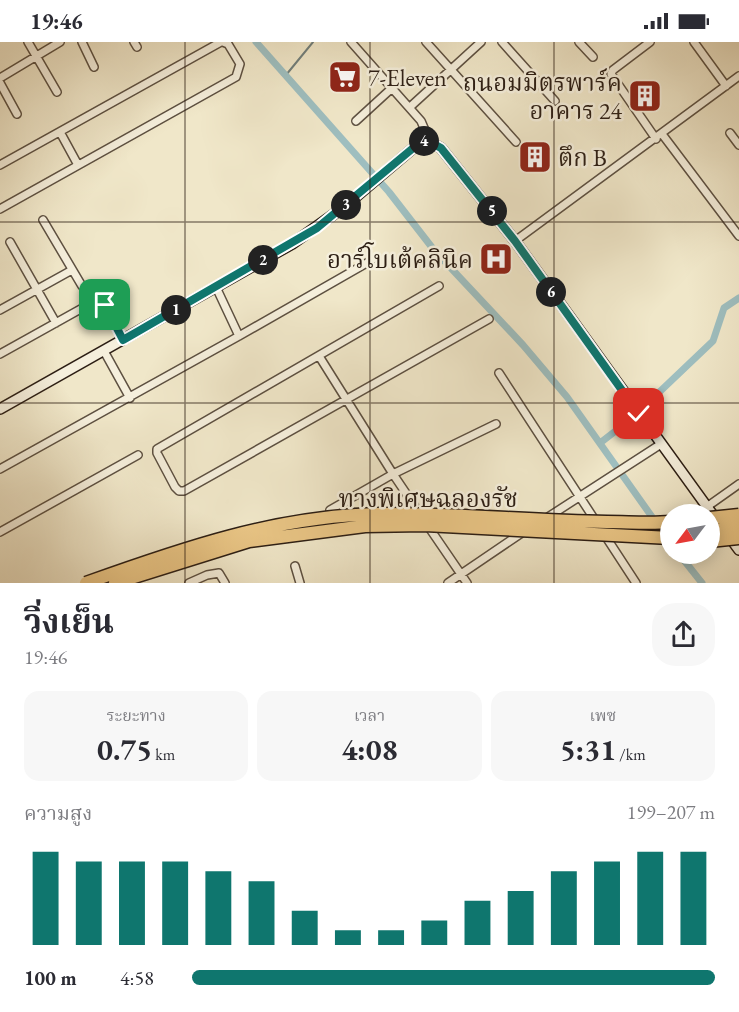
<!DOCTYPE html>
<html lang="th">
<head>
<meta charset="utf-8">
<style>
	:root { --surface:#fff; --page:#f7f7f7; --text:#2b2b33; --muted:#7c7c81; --accent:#0f766e }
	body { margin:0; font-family:"EB Garamond","Noto Serif Thai",serif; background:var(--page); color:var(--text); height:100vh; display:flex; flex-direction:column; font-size:22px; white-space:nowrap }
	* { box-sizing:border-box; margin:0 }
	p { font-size:20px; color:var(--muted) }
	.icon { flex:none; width:33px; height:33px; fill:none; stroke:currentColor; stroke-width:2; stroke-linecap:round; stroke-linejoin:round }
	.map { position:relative; height:541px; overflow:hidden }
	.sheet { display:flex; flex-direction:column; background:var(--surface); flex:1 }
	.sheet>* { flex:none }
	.needle { width:39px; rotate:238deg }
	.tools { position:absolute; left:660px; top:462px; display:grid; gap:12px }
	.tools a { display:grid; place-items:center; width:60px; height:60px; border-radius:50%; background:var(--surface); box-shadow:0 3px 15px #0003; font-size:30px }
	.pin { position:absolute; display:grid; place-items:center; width:51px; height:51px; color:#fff; margin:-26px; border-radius:12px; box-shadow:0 3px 9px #0006 }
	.km { position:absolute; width:30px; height:30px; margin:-15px; border-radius:50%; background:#222; color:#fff; font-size:16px; line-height:30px; text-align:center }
	.round { display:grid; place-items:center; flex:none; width:63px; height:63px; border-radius:24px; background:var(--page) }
	.headline { display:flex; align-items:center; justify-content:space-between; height:102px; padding:0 24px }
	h1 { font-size:33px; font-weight:700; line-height:45px }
	.metrics { display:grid; grid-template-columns:repeat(3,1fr); gap:9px; height:102px; padding:6px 24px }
	.metrics div { display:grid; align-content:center; border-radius:15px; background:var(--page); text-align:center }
	.metrics b { font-size:30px; font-weight:700 }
	.metrics small { font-size:16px; font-weight:400 }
	.metrics p { font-size:16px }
	.chart { height:168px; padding:12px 24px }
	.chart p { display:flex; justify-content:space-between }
	.chart svg { width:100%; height:108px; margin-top:6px; stroke:var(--accent); stroke-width:6 }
	ul { padding:0 24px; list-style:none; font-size:20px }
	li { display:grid; grid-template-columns:96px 72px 1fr; align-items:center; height:45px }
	li i { height:15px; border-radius:8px; background:var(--accent) }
	.status { display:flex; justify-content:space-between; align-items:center; height:42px; padding:0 30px; background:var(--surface); direction:ltr }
	.status svg { height:16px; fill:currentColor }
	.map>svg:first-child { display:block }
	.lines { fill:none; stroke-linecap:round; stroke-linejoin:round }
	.stream { stroke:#707e7b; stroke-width:2 }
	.canal { stroke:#9ebebf; stroke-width:7 }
	.street-casing { stroke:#5d5041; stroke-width:10 }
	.secondary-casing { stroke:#2c1e14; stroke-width:12 }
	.street { stroke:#f5efdc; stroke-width:7 }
	.secondary { stroke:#f5efdc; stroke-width:9 }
	.highway-bridge-casing { stroke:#2c1e14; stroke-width:15; stroke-linecap:butt }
	.highway-bridge { stroke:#e8c484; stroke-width:12 }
	.route-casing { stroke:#fff; stroke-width:12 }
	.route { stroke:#0f766e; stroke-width:8 }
	.grid { fill:none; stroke:#2c1e14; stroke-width:1.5; stroke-opacity:0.55 }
	.labels { text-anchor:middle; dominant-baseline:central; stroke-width:5; stroke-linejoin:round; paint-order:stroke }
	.poi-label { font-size:24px; fill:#2c1e14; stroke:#f5efdc; text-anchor:start }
	.street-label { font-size:24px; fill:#2c1e14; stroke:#f5efdc }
</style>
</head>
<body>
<div class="status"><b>19:46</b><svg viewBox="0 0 49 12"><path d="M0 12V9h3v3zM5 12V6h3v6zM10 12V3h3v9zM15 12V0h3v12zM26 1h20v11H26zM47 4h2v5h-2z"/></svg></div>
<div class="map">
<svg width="739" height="541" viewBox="0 0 739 541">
	<rect width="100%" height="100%" fill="#f0e7c9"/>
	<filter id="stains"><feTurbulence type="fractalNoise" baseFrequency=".00333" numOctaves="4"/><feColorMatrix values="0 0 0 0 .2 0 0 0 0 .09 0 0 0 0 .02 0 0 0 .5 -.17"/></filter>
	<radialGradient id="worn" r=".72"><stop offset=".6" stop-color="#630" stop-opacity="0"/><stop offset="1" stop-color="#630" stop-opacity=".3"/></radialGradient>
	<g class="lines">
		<!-- stream -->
		<path class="stream" d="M286,33L313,0"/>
		<!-- canal -->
		<path class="canal" d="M256,0L389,150L434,208L523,303L567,355L667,496
			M600,401L631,377L713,299L724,266L739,256
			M679,512L702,541"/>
		<defs>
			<path id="street" d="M28,0L57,50
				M82,0L94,25
				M134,0L137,5
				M351,0L421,79L430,100
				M426,0L516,100
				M502,0L555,59
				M579,0L593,15
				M650,0L613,28L611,32L656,97
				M694,0L726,44
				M0,36L60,0
				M0,41L17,72
				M410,65L481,0
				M356,79L392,46
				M60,90L78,123
				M730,91L739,103
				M662,92L739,194
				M0,123L221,0
				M0,167L236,35L240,22L228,2L223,0
				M43,178L82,244
				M515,199L739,34
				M10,200L56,281
				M439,244L157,407V411L175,445L179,449H184L489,277
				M216,245L239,294L372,218
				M0,268L72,228
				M104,309L130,356
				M0,312L95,259H101L105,263L123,298
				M319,314L393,432L330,468
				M499,331L636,541
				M0,427L239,294
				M708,464L739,442
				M420,472L393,432L496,382
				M545,477L661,402
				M428,484L467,541
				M0,490L138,413
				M295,524L300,541
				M189,541L207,533L219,531L225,541
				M448,541L523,490"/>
			<path id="secondary" d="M0,367L292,202L344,165L418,102L430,100L441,106L515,199L718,480
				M728,493L739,508"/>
		</defs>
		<!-- street casing -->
		<use href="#street" class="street-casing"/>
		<!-- secondary casing -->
		<use href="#secondary" class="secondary-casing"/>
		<!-- street -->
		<use href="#street" class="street"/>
		<!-- secondary -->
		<use href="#secondary" class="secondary"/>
		<defs>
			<path id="highway-bridge" d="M710,476L739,473
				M710,489L739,484
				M710,499L739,496
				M86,541C181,507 276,474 378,472C455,471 530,479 607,480C628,480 650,482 670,480
				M115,541L249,499L365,484L425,483L670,496"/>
		</defs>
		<!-- highway-bridge casing -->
		<use href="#highway-bridge" class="highway-bridge-casing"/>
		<!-- highway-bridge -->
		<use href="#highway-bridge" class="highway-bridge"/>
	</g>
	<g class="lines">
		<defs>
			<path id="route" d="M105,263L123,298L317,186L418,102L430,100L441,106L515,199L639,372"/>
		</defs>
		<!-- route casing -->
		<use href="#route" class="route-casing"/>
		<!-- route -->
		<use href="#route" class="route"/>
	</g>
	<!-- grid -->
	<path class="grid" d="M185,0V541M370,0V541M554,0V541M0,180H739M0,361H739"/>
	<!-- icons -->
	<defs>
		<symbol id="supermarket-square" viewBox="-11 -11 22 22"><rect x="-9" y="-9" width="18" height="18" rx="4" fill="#8f2418" stroke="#f5efdc"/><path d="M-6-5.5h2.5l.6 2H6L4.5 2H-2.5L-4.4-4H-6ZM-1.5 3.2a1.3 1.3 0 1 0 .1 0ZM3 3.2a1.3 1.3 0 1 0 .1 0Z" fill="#fff"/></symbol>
		<symbol id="building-square" viewBox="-11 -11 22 22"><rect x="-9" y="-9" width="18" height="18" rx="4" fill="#8f2418" stroke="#f5efdc"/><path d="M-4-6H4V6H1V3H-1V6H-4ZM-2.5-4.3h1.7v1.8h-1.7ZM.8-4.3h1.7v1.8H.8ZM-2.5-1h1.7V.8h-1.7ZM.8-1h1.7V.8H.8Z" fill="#fff"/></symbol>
		<symbol id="hospital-square" viewBox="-11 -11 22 22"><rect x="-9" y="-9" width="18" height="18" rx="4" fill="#8f2418" stroke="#f5efdc"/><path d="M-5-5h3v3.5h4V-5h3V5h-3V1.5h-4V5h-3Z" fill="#fff"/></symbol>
	</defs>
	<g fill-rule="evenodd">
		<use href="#supermarket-square" x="326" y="16" width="38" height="38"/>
		<use href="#building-square" x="626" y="35" width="38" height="38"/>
		<use href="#building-square" x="516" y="96" width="38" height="38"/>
		<use href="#hospital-square" x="477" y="198" width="38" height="38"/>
	</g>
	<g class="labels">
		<!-- poi labels -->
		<g class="poi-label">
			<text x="368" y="35">7-Eleven</text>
			<text x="622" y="40" text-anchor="end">ถนอมมิตรพาร์ค<tspan x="622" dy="28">อาคาร 24</tspan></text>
			<text x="558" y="115">ตึก B</text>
			<text x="473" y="217" text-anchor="end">อาร์โบเต้คลินิค</text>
		</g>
		<!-- street labels -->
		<g class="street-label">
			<text x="428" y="456">ทางพิเศษฉลองรัช</text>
		</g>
	</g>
	<rect width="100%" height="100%" filter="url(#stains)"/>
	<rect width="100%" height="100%" fill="url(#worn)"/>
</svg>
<div class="tools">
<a><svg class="needle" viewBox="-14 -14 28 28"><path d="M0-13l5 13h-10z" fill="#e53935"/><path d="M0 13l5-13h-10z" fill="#7c7c81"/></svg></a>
</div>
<div class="pin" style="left:105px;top:263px;background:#1e9e55"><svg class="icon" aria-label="arrive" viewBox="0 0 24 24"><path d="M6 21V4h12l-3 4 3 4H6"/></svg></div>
<div class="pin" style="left:639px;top:372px;background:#d93025"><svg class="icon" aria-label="check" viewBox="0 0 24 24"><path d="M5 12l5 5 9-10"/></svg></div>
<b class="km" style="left:176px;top:268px">1</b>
<b class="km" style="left:263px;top:218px">2</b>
<b class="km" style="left:346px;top:163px">3</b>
<b class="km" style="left:424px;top:99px">4</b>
<b class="km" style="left:492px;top:169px">5</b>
<b class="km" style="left:551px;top:250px">6</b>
</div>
<section class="sheet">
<div class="headline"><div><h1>วิ่งเย็น</h1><p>19:46</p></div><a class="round"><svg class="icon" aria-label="share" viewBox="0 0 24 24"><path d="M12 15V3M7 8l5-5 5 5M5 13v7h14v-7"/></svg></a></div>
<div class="metrics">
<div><p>ระยะทาง</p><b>0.75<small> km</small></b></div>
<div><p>เวลา</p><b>4:08</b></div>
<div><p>เพซ</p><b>5:31<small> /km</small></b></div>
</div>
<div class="chart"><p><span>ความสูง</span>199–207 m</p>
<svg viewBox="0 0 160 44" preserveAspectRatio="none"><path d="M5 44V6M15 44V10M25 44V10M35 44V10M45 44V14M55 44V18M65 44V30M75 44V38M85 44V38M95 44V34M105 44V26M115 44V22M125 44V14M135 44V10M145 44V6M155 44V6"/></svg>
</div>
<ul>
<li><b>100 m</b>4:58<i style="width:100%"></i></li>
</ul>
</section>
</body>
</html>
